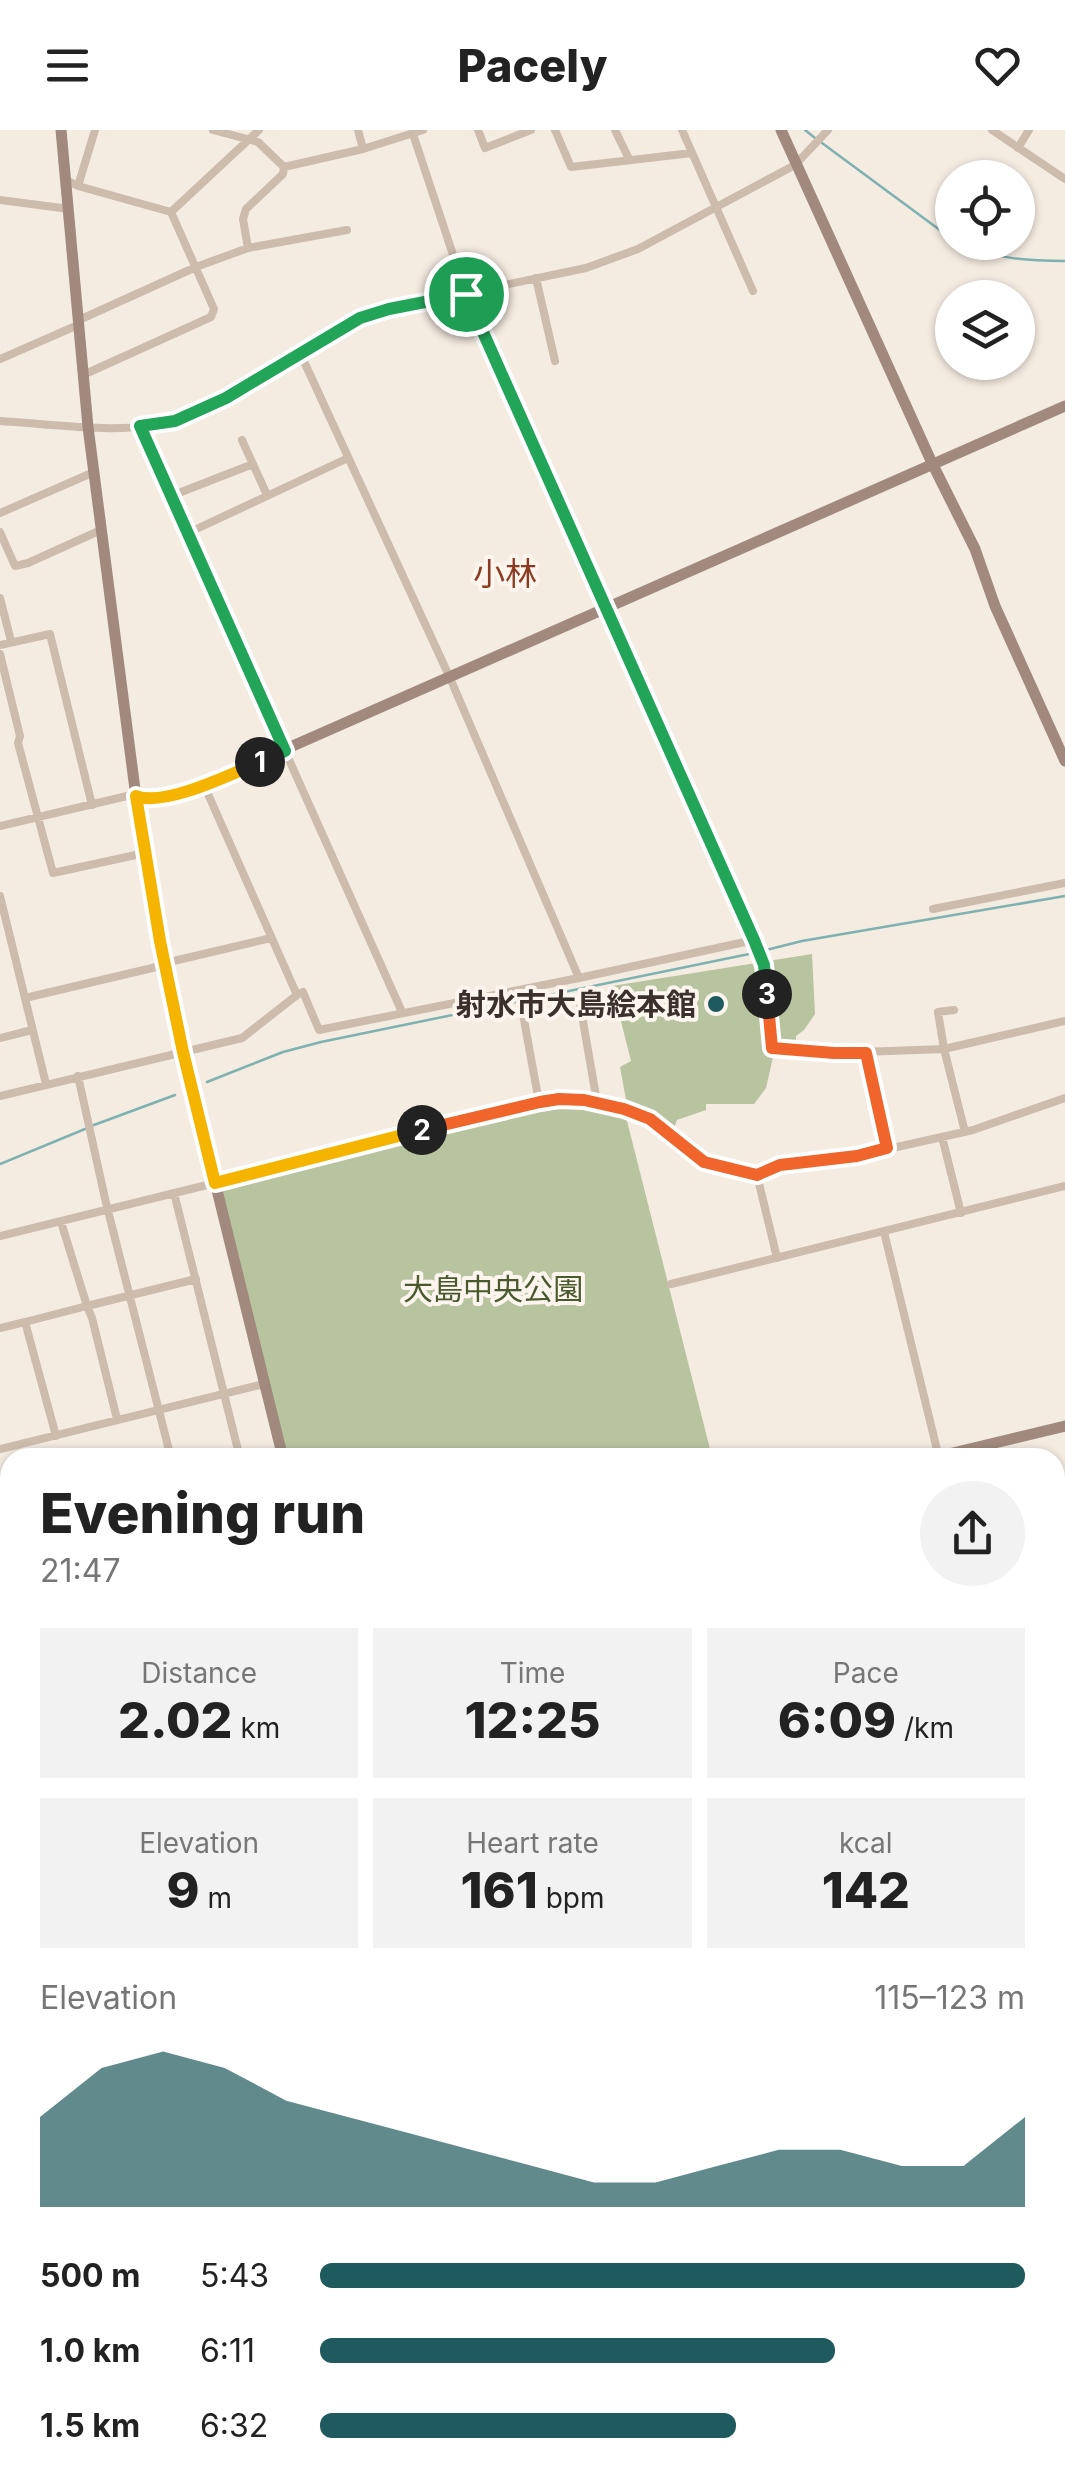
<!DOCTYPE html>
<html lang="en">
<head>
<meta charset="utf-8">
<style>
	:root { --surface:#fff; --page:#f2f2f2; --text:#222; --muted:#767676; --accent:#1f5a5e }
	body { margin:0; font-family:Inter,"Noto Sans JP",sans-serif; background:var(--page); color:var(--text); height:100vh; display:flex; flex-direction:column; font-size:38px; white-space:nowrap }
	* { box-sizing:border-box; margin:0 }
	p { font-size:32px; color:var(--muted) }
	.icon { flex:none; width:55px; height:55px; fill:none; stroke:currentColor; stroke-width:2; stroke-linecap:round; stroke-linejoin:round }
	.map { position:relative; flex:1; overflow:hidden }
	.details { position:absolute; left:0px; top:1318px; width:1065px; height:1038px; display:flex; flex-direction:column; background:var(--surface); border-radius:30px 30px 0 0; box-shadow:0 2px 8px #0004 }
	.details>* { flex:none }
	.buttons { position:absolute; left:935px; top:30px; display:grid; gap:20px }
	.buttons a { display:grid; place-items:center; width:100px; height:100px; border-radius:50%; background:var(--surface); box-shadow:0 2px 8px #0004; font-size:50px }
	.pin { position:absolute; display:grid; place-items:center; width:85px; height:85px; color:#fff; margin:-42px; border:5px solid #fff; border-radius:50%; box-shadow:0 2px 10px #0007 }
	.km { position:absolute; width:50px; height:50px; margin:-25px; border-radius:50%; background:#222; color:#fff; font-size:28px; line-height:50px; text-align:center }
	.round { display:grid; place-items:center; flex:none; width:105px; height:105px; border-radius:52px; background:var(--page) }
	.summary { display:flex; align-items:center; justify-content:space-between; height:170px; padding:0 40px }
	h1 { font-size:55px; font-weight:800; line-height:75px }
	.metrics { display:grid; grid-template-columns:repeat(3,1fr); gap:15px; height:170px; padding:10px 40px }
	.metrics div { display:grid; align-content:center; border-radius:0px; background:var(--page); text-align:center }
	.metrics b { font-size:50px; font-weight:800 }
	.metrics small { font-size:28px; font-weight:400 }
	.metrics p { font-size:28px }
	.chart { height:280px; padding:20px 40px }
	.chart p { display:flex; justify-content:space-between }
	.chart svg { width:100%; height:180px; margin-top:10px; fill:var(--accent); opacity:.7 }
	ul { padding:0 40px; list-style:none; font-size:32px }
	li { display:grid; grid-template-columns:160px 120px 1fr; align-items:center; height:75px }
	li i { height:25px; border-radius:12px; background:var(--accent) }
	header { display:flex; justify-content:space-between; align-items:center; height:130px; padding:0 40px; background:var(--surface); font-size:45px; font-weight:800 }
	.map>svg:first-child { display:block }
	.green { fill:#b8c4a0 }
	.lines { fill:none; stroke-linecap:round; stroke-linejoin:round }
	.stream { stroke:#7fb0b2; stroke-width:2.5 }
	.street { stroke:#cdbbac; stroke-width:8 }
	.secondary { stroke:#a18a7d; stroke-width:11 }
	.primary { stroke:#7d675c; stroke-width:12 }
	.highway { stroke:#5c4a42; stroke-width:14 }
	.rail { stroke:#3b302b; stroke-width:2.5; stroke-dasharray:2.5 8; stroke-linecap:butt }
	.split-1-casing { stroke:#fff; stroke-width:20 }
	.split-2-casing { stroke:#fff; stroke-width:20 }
	.split-3-casing { stroke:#fff; stroke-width:20 }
	.split-4-casing { stroke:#fff; stroke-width:20 }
	.split-1 { stroke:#22a559; stroke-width:12 }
	.split-2 { stroke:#f5b400; stroke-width:12 }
	.split-3 { stroke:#f0652b; stroke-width:12 }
	.split-4 { stroke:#22a559; stroke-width:12 }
	.poi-dot { fill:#1f5a5e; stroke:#fbf5ee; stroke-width:4 }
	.labels { text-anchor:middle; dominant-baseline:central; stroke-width:8; stroke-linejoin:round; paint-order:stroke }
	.poi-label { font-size:30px; font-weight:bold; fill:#3b302b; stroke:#fbf5ee; text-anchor:end }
	.park-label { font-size:30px; fill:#4a5a2e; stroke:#fbf5ee }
	.neighbourhood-label { font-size:32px; fill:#8c3b22; stroke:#fbf5ee }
</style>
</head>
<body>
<header><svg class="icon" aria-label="menu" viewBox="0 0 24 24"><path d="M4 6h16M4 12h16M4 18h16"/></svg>Pacely<svg class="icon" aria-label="heart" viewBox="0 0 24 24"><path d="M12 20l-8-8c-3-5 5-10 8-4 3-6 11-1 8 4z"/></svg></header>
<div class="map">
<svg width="1065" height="2353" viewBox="0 0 1065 2353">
	<rect width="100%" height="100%" fill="#f4ebe1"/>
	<!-- green -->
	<path class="green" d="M812,824L815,884L804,900L796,906V915L776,914L766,958L754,974H706V980L677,990L673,1001L650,985L627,975L620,937L631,931L612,856Z
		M559,970L624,979L712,1327H283L217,1054Z"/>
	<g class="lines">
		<!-- stream -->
		<path class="stream" d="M805,0L815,8
			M822,13L952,109
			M960,112C994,129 1027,131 1065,131
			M762,821L802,811L1065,766
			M207,952L283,922L321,912L754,823
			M94,995L175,965
			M0,1034L85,999"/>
		<!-- street -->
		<path class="street" d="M213,0L258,12L284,37L363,19L423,0
			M358,0L363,19
			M478,0L485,18L531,0
			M555,0L571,37L692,23
			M615,0L629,29
			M682,0L753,161
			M992,0L1065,49
			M413,4L466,164L754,810L764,835L772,918L834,923L944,919L1065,891
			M1018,18L1029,0
			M66,50L78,56L171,82L214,179L211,187L83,245
			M78,56L95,0
			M0,70L69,79
			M171,82L259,0
			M248,118L243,89L246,79L283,44L284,37
			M536,148L555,231
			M79,190L196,137L248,118L347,100
			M301,225L450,548L579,848L319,900L303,862
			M0,229L78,195
			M0,291C52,294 128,306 177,290C220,275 262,249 300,226C331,207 355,190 389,179L586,138L638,119L795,35L828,0
			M140,297L402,882
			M242,310L267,365
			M171,366L253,334
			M0,383L94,342
			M0,402L15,436L28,433L101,400
			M188,403L348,328
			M0,468L11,511
			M0,515L50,504L92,675
			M0,524L20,606L18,613L53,743L145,723
			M0,696L127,666L136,667
			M0,766L46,954
			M933,779L1065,753
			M165,833L271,808
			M579,848L754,810
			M25,868L165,835
			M579,868L597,972
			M522,879L539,972
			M954,880L938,882L944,919L965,1002
			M0,908L32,900
			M866,923L887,1018
			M78,946L106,1073L171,1328
			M0,966L242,908L297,865L204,655
			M624,979L650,989L703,1032L757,1045L779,1035L857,1026L973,1000L1065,968
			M942,1007L961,1083
			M757,1045L777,1128
			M174,1063L240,1328
			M884,1102L939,1328
			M0,1106L215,1053
			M671,1154L1065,1056
			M0,1198L25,1192
			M117,1289L92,1188L87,1176L196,1149
			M56,1306L25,1192L87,1176L61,1092
			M0,1319L264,1254
			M1055,1529L1065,1526
			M1055,1647L1065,1644
			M0,1699L10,1694
			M1055,1766L1065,1764
			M0,1809L10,1801
			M0,1857L10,1852
			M0,1950L10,1944
			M1055,1953L1065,1950
			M0,2033L10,2030
			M1055,2048L1065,2090
			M0,2137L10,2134
			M1055,2153L1065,2150
			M0,2172L10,2196
			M0,2324L11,2353
			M72,2345L75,2353
			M423,2345L426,2353
			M505,2353L524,2345"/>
		<!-- secondary -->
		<path class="secondary" d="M61,0L88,297L136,667L160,811L183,922L283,1328
			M781,0L932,333L975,419L995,476L1065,631
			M136,667L146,670L204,655L1065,276
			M215,1053L477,986L539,972L559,969L584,970L624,979
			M932,1328L1065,1296
			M0,1557L10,1555
			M533,2345L535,2353
			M1013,2345L1019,2353"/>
		<!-- primary -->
		<path class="primary" d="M0,1615L10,1654
			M183,2345L185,2353"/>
		<!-- highway -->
		<path class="highway" d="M1055,2202L1065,2195
			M1055,2220L1065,2213
			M839,2353L851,2345
			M863,2353L875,2345"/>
		<!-- rail -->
		<path class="rail" d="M0,2252L10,2257
			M155,2345L170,2353"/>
	</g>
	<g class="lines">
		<defs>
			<path id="split-1" d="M260,632L285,621L140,296L175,291L226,268L360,188L389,179L466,164"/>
			<path id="split-2" d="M260,632C231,644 165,677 136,666L160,811L183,922L215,1053L422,1000"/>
			<path id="split-3" d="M422,1000L540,972L559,969L584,970L624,979L650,989L704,1032L757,1045L780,1035L857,1026L887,1018L866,923H834L772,918L767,864"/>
			<path id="split-4" d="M466,164L754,810L764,835L767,864"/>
		</defs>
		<!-- split-1 casing -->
		<use href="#split-1" class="split-1-casing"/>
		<!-- split-2 casing -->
		<use href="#split-2" class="split-2-casing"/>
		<!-- split-3 casing -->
		<use href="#split-3" class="split-3-casing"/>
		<!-- split-4 casing -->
		<use href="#split-4" class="split-4-casing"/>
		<!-- split-1 -->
		<use href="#split-1" class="split-1"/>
		<!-- split-2 -->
		<use href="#split-2" class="split-2"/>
		<!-- split-3 -->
		<use href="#split-3" class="split-3"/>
		<!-- split-4 -->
		<use href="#split-4" class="split-4"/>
	</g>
	<!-- markers -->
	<circle class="poi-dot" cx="716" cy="874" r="10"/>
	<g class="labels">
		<!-- poi labels -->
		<g class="poi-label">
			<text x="696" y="874">射水市大島絵本館</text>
		</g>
		<!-- park labels -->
		<g class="park-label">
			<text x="493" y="1159">大島中央公園</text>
		</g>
		<!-- neighbourhood labels -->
		<g class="neighbourhood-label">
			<text x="505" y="443">小林</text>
		</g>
	</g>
</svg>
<div class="buttons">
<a><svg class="icon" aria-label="locate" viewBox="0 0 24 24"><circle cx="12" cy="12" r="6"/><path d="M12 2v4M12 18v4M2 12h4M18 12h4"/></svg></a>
<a><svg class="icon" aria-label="layers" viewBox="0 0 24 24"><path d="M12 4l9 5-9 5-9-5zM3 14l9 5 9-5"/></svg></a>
</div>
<div class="pin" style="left:466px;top:164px;background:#1e9e55"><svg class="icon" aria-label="arrive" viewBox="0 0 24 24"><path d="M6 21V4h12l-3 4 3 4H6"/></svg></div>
<b class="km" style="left:260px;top:632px">1</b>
<b class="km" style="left:422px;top:1000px">2</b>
<b class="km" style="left:767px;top:864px">3</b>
<section class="details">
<div class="summary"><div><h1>Evening run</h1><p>21:47</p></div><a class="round"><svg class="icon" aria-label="share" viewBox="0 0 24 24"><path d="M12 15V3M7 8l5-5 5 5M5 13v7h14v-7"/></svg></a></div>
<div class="metrics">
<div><p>Distance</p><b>2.02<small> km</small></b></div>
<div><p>Time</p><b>12:25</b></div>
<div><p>Pace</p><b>6:09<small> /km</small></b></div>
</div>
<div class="metrics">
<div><p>Elevation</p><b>9<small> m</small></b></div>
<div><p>Heart rate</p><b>161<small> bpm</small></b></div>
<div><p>kcal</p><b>142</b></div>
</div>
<div class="chart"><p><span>Elevation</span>115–123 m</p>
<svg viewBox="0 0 160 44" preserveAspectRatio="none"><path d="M0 44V22L10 10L20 6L30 10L40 18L50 22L60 26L70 30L80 34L90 38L100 38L110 34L120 30L130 30L140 34L150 34L160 22V44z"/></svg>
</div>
<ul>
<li><b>500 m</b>5:43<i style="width:100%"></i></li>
<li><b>1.0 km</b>6:11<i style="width:73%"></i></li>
<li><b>1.5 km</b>6:32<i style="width:59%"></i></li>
</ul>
</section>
</div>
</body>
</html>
